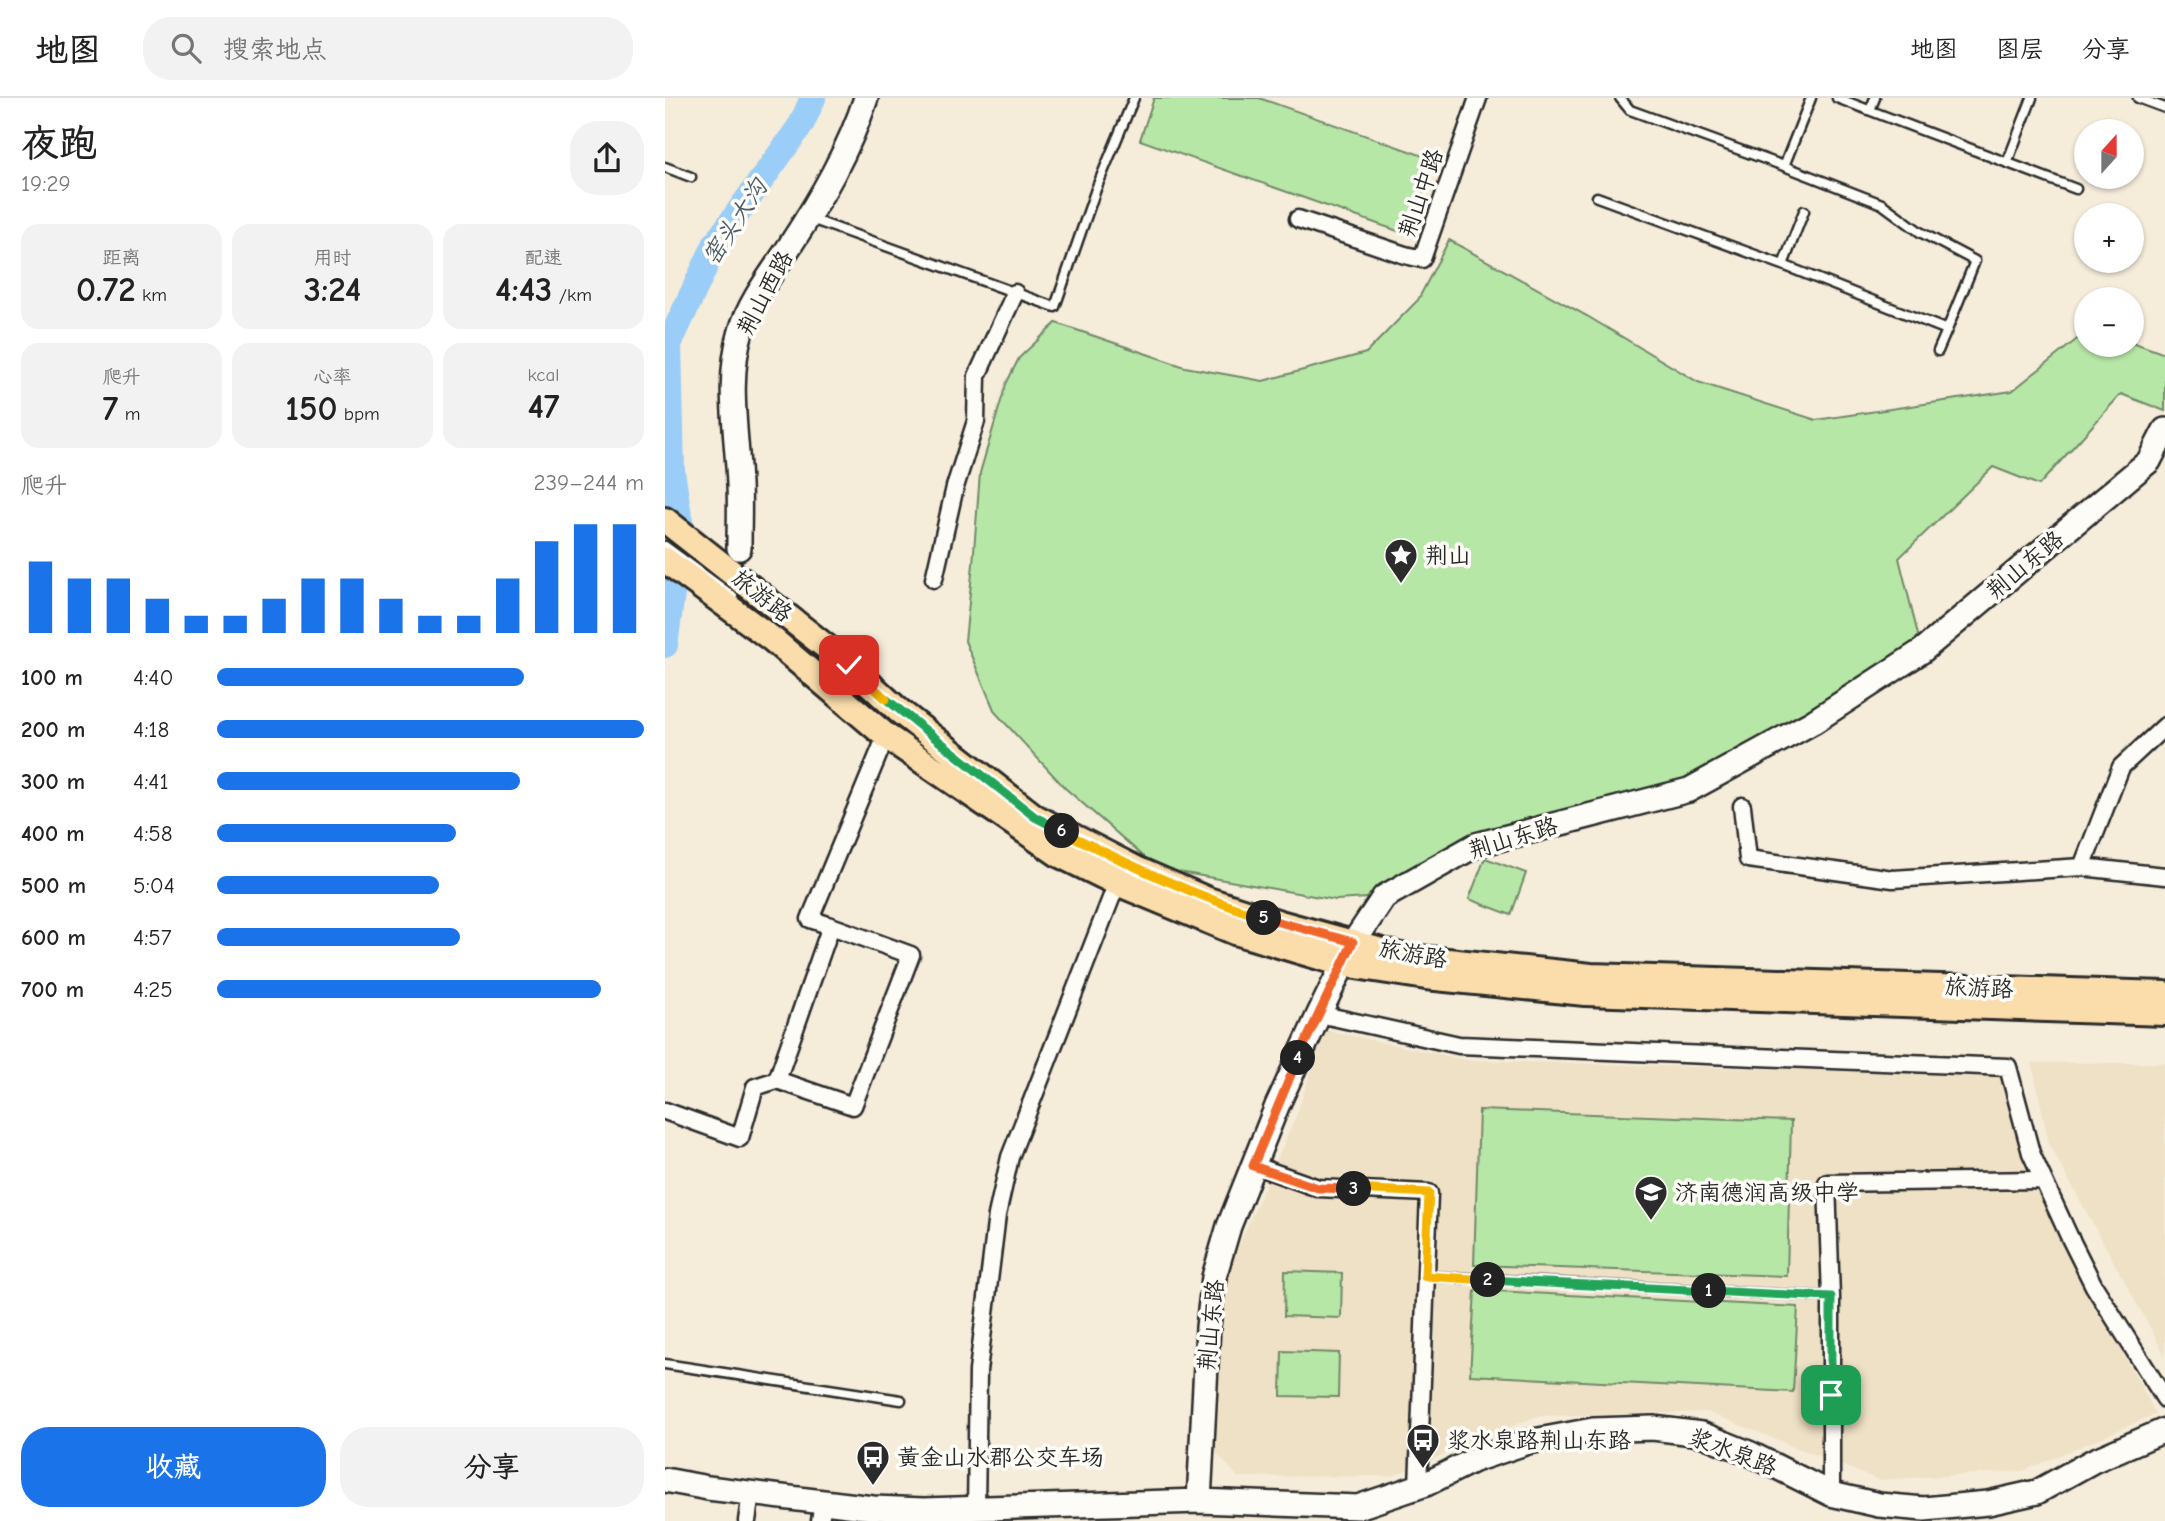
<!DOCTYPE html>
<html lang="zh">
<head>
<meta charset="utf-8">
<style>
	:root { --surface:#fff; --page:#f2f2f2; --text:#222; --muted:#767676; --line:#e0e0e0; --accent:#1a73e8 }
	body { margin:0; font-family:"Comic Neue","LXGW WenKai TC",sans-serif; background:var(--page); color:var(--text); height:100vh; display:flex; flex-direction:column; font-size:26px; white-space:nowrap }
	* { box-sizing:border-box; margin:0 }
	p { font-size:23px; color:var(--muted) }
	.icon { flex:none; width:38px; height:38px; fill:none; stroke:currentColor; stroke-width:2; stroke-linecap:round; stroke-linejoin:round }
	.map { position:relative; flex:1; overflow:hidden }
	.sheet { display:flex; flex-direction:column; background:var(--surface); width:665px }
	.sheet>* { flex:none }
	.needle { width:46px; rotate:21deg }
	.tools { position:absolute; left:1409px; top:21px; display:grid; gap:14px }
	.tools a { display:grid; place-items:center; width:70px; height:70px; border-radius:50%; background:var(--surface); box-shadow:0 2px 5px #0004; font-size:35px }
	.pin { position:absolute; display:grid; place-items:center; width:60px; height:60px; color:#fff; margin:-30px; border-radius:14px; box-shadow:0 4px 10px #0006 }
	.km { position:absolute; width:35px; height:35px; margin:-18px; border-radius:50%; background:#222; color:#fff; font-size:19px; line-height:35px; text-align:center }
	.round { display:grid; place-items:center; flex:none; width:74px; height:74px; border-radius:28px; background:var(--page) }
	.summary { display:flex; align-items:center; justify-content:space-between; height:119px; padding:0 21px }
	h1 { font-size:38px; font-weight:700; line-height:52px }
	.figures { display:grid; grid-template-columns:repeat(3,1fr); gap:10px; height:119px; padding:7px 21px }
	.figures div { display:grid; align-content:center; border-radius:18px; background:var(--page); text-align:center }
	.figures b { font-size:35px; font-weight:700 }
	.figures small { font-size:19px; font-weight:400 }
	.figures p { font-size:19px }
	.chart { height:196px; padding:14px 21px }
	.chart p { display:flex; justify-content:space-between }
	.chart svg { width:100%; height:126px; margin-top:7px; stroke:var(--accent); stroke-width:6 }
	.button { display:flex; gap:14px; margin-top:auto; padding:14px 21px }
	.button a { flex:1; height:80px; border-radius:28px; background:var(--accent); color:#fff; font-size:28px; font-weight:700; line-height:80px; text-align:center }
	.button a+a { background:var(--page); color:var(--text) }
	ul { padding:0 21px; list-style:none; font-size:23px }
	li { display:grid; grid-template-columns:112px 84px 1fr; align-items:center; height:52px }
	li i { height:18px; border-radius:9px; background:var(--accent) }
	header { display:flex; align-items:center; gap:42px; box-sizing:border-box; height:98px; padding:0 35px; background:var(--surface); border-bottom:2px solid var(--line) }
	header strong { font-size:33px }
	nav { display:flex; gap:38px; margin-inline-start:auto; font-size:24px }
	.search { width:490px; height:63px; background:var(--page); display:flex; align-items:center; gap:18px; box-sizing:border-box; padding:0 24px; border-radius:28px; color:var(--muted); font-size:26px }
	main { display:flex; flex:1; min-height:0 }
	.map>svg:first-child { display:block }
	.built { fill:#efe1c6 }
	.green { fill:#b7e7a7; stroke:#718969; stroke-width:2 }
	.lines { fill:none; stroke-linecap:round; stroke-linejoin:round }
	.river { stroke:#9acdf7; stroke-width:26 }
	.lane-casing { stroke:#2b2b2b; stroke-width:13 }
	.street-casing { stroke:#2b2b2b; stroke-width:21 }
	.secondary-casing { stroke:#2b2b2b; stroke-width:28 }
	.primary-casing { stroke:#2b2b2b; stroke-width:30 }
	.lane { stroke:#fdfcf7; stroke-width:8 }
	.street { stroke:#fdfcf7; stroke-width:16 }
	.secondary { stroke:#fdfcf7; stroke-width:23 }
	.primary { stroke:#faddab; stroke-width:24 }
	.split-1-casing { stroke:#fff; stroke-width:14 }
	.split-2-casing { stroke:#fff; stroke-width:14 }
	.split-3-casing { stroke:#fff; stroke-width:14 }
	.split-4-casing { stroke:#fff; stroke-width:14 }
	.split-5-casing { stroke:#fff; stroke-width:14 }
	.split-6-casing { stroke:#fff; stroke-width:14 }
	.split-7-casing { stroke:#fff; stroke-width:14 }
	.split-8-casing { stroke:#fff; stroke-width:14 }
	.split-1 { stroke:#22a559; stroke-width:9 }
	.split-2 { stroke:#22a559; stroke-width:9 }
	.split-3 { stroke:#f5b400; stroke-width:9 }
	.split-4 { stroke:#f0652b; stroke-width:9 }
	.split-5 { stroke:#f0652b; stroke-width:9 }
	.split-6 { stroke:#f5b400; stroke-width:9 }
	.split-7 { stroke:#22a559; stroke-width:9 }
	.split-8 { stroke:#f5b400; stroke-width:9 }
	.labels { text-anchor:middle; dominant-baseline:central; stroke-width:7; stroke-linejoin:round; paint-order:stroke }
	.street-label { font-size:23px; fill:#2b2b2b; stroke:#fdfcf7 }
	.poi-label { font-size:23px; fill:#2b2b2b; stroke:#fdfcf7; text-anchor:start }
	.water-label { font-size:24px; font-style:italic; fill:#4c5c68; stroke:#fdfcf7 }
</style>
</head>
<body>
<header>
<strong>地图</strong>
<div class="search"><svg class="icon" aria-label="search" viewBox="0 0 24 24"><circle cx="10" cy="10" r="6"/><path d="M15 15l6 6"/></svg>搜索地点</div>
<nav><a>地图</a><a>图层</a><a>分享</a></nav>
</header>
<main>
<section class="sheet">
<div class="summary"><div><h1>夜跑</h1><p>19:29</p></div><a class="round"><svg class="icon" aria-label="share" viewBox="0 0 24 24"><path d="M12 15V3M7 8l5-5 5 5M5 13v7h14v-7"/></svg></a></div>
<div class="figures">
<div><p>距离</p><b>0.72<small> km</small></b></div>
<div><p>用时</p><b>3:24</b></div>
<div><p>配速</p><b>4:43<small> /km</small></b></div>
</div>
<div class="figures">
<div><p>爬升</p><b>7<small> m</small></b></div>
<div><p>心率</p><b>150<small> bpm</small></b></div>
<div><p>kcal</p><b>47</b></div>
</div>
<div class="chart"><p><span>爬升</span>239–244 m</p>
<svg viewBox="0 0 160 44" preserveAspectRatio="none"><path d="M5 44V19M15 44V25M25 44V25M35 44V32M45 44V38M55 44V38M65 44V32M75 44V25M85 44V25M95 44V32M105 44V38M115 44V38M125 44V25M135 44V12M145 44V6M155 44V6"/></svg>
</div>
<ul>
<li><b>100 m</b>4:40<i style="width:72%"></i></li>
<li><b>200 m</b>4:18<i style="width:100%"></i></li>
<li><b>300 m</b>4:41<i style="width:71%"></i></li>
<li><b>400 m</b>4:58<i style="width:56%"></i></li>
<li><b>500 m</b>5:04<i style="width:52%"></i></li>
<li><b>600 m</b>4:57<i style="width:57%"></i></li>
<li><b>700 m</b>4:25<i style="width:90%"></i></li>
</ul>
<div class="button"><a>收藏</a><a>分享</a></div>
</section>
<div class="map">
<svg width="1500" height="1423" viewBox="0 0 1500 1423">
	<rect width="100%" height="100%" fill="#f5ecda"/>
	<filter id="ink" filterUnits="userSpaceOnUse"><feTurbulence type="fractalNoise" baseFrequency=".0143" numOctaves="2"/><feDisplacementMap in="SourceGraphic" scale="14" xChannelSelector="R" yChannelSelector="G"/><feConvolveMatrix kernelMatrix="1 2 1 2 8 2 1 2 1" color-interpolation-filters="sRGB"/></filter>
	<g filter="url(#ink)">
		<!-- built -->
		<path class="built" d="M659,932L802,962L1335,978L1361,1074L1491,1316L1358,1373L1214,1382L1042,1314L872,1318L727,1378L573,1379L549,1352L562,1174L632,1016Z
			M1367,965H1500V1257L1384,1046Z"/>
		<!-- green -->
		<path class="green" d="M489,0H594L770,62L744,137L475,42Z
			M784,142L922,218L1033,284L1151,322L1347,293L1421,234V247H1466L1467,244L1500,256V313L1456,296L1374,387L1328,369L1234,460L1257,553L1024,692L811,747L719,799L671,802L492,770L400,690L330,614L300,543L308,466L315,375L341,286L354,260L391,225L520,269L598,283L701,255L753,202Z
			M820,760L861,775L846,817L804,801Z
			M814,1012L1126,1023L1122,1178L809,1167Z
			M620,1173L677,1175L676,1220L619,1218Z
			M810,1192L1133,1209L1128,1294L805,1277Z
			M617,1253L674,1255L673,1299L616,1298Z"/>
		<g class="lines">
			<!-- river -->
			<path class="river" d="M0,547L16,430L7,374L4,246L51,145L136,27L148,0"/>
			<defs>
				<path id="lane" d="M955,0L965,12L1119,68L1146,0
					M1172,0L1411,91
					M1473,0L1500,10
					M1205,12L1210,0
					M1342,65L1367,0
					M1119,68L1217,106L1255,134L1310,163L1282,232
					M0,69L26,79
					M932,99L1118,167L1282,232L1273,253
					M146,121L390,209L431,91L469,0
					M1118,167L1139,113
					M0,448L68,498
					M760,1178L1166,1199
					M0,1266L236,1302"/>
				<path id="street" d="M633,121L740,157L757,161L813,0
					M269,481L290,389L311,323L312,278L350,195
					M1077,708L1083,761L1228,781L1417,769L1500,778
					M1417,769L1456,669L1500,628
					M654,916L794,947L1343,969L1366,1055L1404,1138L1429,1188L1500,1301
					M112,982L188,1008L246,857L166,828
					M0,1013L75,1040L90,989L112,982L166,828L145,821L221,638
					M588,1067L653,1090L764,1095L753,1389
					M1166,1396V1199L1162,1085L1378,1082
					M311,1411L313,1273L332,1117L345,1059L452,785
					M82,1423L86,1395
					M155,1423L158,1404"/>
				<path id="secondary" d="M74,450C74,429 75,407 74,386C72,336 61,282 76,233C85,202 109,173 126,146C156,100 184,52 201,0
					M0,1382L43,1390L208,1410L259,1412L534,1403L693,1409L761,1386L809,1362L863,1344L928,1332L988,1330L1036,1336L1086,1356L1166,1396L1214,1407L1259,1411L1323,1405L1372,1394L1428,1363L1500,1332
					M534,1403L543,1229L549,1179L564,1128L612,1008L654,916L689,844L719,799L811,747L1024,692L1148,624L1257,553L1484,363L1500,332"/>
				<path id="primary" d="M0,422L184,567L233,612L370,719L471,771L543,802L615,825L735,858L926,878L1500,896
					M0,462L107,541L221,638L395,757L452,785L570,834L678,866L761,879L920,895L1500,915"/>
			</defs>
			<!-- lane casing -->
			<use href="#lane" class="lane-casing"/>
			<!-- street casing -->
			<use href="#street" class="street-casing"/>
			<!-- secondary casing -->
			<use href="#secondary" class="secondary-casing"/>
			<!-- primary casing -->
			<use href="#primary" class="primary-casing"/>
			<!-- lane -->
			<use href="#lane" class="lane"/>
			<!-- street -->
			<use href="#street" class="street"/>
			<!-- secondary -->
			<use href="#secondary" class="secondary"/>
			<!-- primary -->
			<use href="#primary" class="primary"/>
		</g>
	</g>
	<g class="lines" filter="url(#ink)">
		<defs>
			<path id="split-1" d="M1044,1193L1166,1199V1297"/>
			<path id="split-2" d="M823,1182L1044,1193"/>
			<path id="split-3" d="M689,1091L764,1095L760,1178L823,1182"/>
			<path id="split-4" d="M633,960L588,1068L653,1090L689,1091"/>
			<path id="split-5" d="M599,820L688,844L633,960"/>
			<path id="split-6" d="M397,733C464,767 528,797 599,820"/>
			<path id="split-7" d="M221,601L370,719L397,733"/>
			<path id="split-8" d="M184,567L221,601"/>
		</defs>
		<!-- split-1 casing -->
		<use href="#split-1" class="split-1-casing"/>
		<!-- split-2 casing -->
		<use href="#split-2" class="split-2-casing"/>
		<!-- split-3 casing -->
		<use href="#split-3" class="split-3-casing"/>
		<!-- split-4 casing -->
		<use href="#split-4" class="split-4-casing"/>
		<!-- split-5 casing -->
		<use href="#split-5" class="split-5-casing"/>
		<!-- split-6 casing -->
		<use href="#split-6" class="split-6-casing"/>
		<!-- split-7 casing -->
		<use href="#split-7" class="split-7-casing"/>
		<!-- split-8 casing -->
		<use href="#split-8" class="split-8-casing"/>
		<!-- split-1 -->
		<use href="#split-1" class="split-1"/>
		<!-- split-2 -->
		<use href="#split-2" class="split-2"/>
		<!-- split-3 -->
		<use href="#split-3" class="split-3"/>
		<!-- split-4 -->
		<use href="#split-4" class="split-4"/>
		<!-- split-5 -->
		<use href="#split-5" class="split-5"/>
		<!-- split-6 -->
		<use href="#split-6" class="split-6"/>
		<!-- split-7 -->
		<use href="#split-7" class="split-7"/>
		<!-- split-8 -->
		<use href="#split-8" class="split-8"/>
	</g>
	<!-- icons -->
	<defs>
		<symbol id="sight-pin" viewBox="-11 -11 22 30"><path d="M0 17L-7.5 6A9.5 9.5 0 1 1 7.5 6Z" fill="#2b2b2b" stroke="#fdfcf7"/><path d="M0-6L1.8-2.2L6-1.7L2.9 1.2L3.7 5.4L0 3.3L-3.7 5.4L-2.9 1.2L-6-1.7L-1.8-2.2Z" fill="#fff"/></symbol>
		<symbol id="school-pin" viewBox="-11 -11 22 30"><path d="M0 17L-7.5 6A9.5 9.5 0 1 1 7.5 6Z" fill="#2b2b2b" stroke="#fdfcf7"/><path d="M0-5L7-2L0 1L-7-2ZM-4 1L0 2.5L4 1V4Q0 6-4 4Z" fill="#fff"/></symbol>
		<symbol id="bus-pin" viewBox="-11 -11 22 30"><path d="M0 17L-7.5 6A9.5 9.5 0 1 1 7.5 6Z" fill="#2b2b2b" stroke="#fdfcf7"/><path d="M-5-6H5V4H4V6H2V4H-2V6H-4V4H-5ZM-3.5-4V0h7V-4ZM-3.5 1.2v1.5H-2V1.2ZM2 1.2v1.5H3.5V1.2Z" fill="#fff"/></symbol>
	</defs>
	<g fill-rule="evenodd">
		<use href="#sight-pin" x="717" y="438" width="38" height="52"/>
		<use href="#school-pin" x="967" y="1075" width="38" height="52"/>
		<use href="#bus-pin" x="739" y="1323" width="38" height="52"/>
		<use href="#bus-pin" x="189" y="1340" width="38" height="52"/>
	</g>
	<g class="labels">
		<!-- street labels -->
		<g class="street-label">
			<text transform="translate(756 95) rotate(-71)">荆山中路</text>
			<text transform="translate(100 195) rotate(-62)">荆山西路</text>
			<text transform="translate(1360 467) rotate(-40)">荆山东路</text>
			<text transform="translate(97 498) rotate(38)">旅游路</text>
			<text transform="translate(848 740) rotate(-17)">荆山东路</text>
			<text transform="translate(748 856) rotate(10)">旅游路</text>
			<text transform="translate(1314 890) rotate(2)">旅游路</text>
			<text transform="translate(546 1227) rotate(-84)">荆山东路</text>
			<text transform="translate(1068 1354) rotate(21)">浆水泉路</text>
		</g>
		<!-- poi labels -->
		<g class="poi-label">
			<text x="760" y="457">荆山</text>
			<text x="1010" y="1094">济南德润高级中学</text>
			<text x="782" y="1342">浆水泉路荆山东路</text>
			<text x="232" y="1359">黄金山水郡公交车场</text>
		</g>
		<!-- water labels -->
		<g class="water-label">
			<text transform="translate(70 124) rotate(-57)">窑头大沟</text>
		</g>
	</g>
</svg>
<div class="tools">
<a><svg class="needle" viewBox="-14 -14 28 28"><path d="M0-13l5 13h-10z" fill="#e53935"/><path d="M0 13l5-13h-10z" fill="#767676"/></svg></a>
<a>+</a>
<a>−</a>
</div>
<div class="pin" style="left:1166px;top:1297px;background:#1e9e55"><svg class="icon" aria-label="arrive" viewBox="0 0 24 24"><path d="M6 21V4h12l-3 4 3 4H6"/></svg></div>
<div class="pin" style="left:184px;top:567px;background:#d93025"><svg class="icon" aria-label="check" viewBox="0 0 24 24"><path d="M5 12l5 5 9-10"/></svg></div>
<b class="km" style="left:1044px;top:1193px">1</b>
<b class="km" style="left:823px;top:1182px">2</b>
<b class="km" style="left:689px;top:1091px">3</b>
<b class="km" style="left:633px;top:960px">4</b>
<b class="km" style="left:599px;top:820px">5</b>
<b class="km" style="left:397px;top:733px">6</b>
</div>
</main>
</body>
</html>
